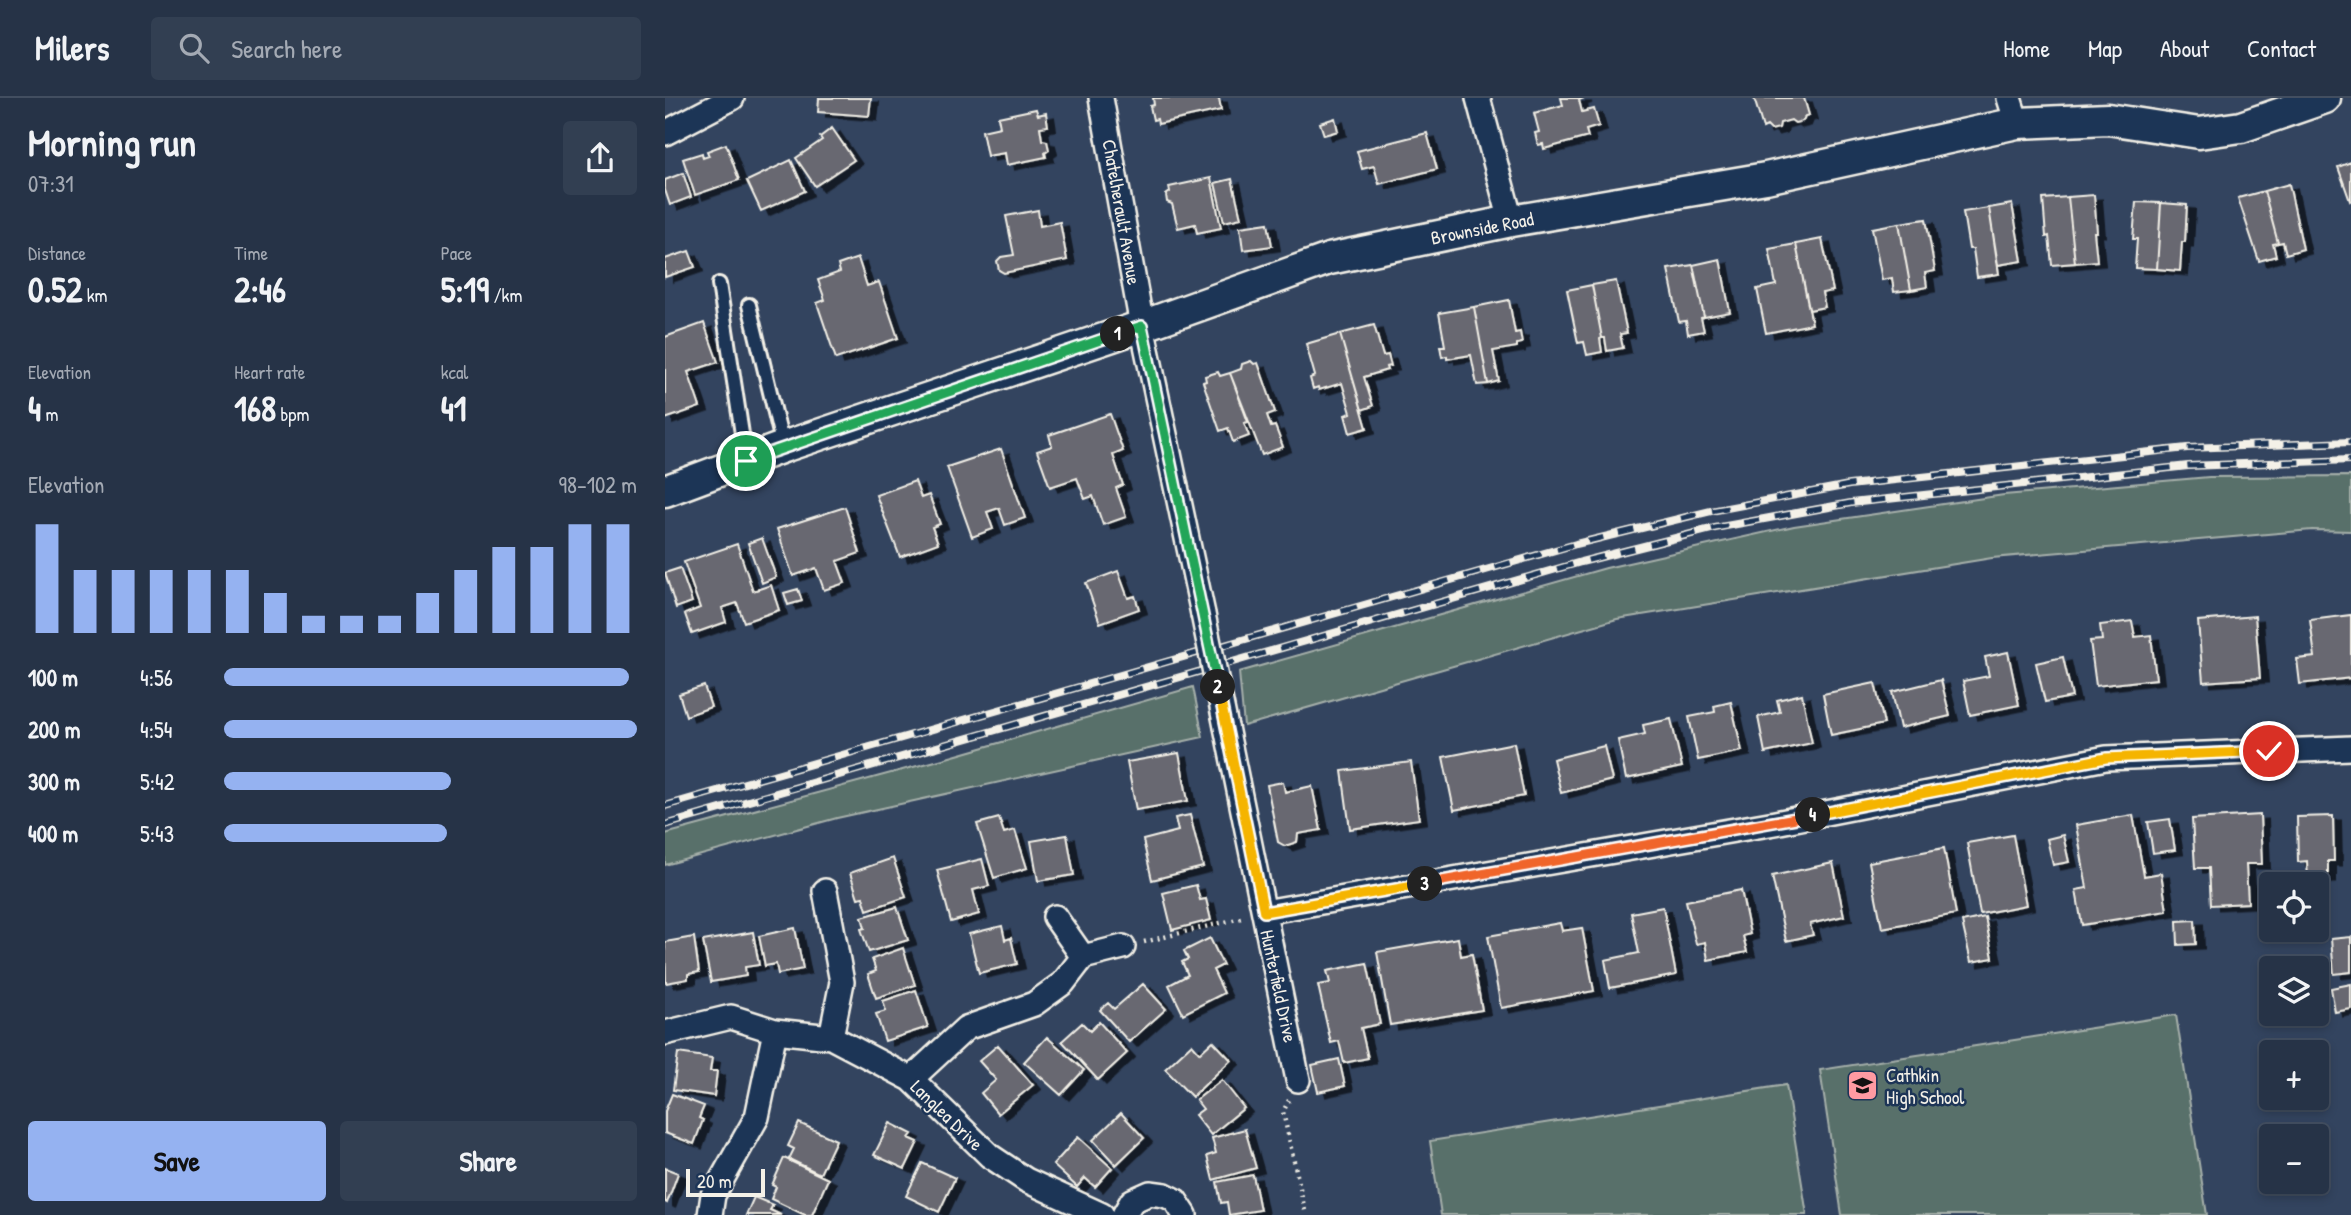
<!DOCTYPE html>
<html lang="en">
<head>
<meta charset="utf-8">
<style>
	:root { --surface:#263347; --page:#323f52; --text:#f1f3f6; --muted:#a4aab4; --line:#424e60; --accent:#95b2f1 }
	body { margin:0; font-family:"Patrick Hand",sans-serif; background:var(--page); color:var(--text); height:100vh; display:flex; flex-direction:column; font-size:26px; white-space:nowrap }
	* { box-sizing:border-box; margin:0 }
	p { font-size:23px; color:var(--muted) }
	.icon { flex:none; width:38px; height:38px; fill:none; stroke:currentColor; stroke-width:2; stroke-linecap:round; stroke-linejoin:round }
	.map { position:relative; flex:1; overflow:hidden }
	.sheet { display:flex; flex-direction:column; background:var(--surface); width:665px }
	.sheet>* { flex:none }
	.buttons { position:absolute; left:1594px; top:774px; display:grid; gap:14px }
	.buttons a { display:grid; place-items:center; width:70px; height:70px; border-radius:7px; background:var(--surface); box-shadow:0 4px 10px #0003,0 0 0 2px var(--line); font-size:35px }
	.scale { position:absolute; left:21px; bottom:18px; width:79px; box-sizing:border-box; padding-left:7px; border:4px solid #f4f1e8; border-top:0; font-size:19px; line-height:24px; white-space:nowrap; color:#f4f1e8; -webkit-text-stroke:5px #1d3557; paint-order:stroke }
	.pin { position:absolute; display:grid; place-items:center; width:60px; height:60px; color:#fff; margin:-30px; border:4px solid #fff; border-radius:50%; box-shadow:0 2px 7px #0007 }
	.km { position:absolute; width:35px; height:35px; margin:-18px; border-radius:50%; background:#222; color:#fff; font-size:19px; line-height:35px; text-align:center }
	.round { display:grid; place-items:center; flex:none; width:74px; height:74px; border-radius:7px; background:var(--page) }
	.headline { display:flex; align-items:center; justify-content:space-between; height:119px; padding:0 28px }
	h1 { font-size:38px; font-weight:800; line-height:52px }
	.figures { display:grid; grid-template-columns:repeat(3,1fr); gap:10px; height:119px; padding:7px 28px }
	.figures div { display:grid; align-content:center }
	.figures b { font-size:35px; font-weight:800 }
	.figures small { font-size:19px; font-weight:400 }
	.figures p { font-size:19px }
	.chart { height:196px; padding:14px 28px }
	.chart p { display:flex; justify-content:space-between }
	.chart svg { width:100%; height:126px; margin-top:7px; stroke:var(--accent); stroke-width:6 }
	.cta { display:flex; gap:14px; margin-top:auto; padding:14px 28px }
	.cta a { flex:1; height:80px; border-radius:7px; background:var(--accent); color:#111; font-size:28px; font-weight:800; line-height:80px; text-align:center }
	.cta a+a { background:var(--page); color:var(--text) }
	ul { padding:0 28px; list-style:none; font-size:23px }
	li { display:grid; grid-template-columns:112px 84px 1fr; align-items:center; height:52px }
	li i { height:18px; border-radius:9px; background:var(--accent) }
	header { display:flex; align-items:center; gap:42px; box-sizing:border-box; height:98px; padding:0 35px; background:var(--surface); border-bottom:2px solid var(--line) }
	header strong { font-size:33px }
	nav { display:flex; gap:38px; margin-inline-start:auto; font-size:24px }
	.search { width:490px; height:63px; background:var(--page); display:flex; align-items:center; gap:18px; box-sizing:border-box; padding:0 24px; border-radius:7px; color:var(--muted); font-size:26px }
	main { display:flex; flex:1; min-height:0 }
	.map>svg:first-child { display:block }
	.green { fill:#596f6b; stroke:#a6b0aa; stroke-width:2 }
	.building { fill:#676771; stroke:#f4f1e8; stroke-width:2; filter:url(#shadow) }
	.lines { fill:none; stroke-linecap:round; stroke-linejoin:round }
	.service-casing { stroke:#f4f1e8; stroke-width:18 }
	.minor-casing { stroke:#f4f1e8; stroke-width:28 }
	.tertiary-casing { stroke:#f4f1e8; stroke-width:35 }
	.path { stroke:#f4f1e8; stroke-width:4.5; stroke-dasharray:2 5; stroke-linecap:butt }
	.service { stroke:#1d3557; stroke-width:12 }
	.minor { stroke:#1d3557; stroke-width:23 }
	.tertiary { stroke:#1d3557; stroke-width:30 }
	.rail-casing { stroke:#f4f1e8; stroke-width:8 }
	.rail { stroke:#1d3557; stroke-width:5; stroke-dasharray:16; stroke-linecap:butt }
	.minor-bridge-casing { stroke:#f4f1e8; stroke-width:28; stroke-linecap:butt }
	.minor-bridge { stroke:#1d3557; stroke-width:23 }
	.split-1-casing { stroke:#fff; stroke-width:14 }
	.split-2-casing { stroke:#fff; stroke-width:14 }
	.split-3-casing { stroke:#fff; stroke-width:14 }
	.split-4-casing { stroke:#fff; stroke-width:14 }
	.split-5-casing { stroke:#fff; stroke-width:14 }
	.split-1 { stroke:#22a559; stroke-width:9 }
	.split-2 { stroke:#22a559; stroke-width:9 }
	.split-3 { stroke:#f5b400; stroke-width:9 }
	.split-4 { stroke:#f0652b; stroke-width:9 }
	.split-5 { stroke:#f5b400; stroke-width:9 }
	.labels { text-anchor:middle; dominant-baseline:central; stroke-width:5; stroke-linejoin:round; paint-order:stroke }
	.street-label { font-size:19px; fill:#f4f1e8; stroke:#1d3557 }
	.poi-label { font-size:19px; fill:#f4f1e8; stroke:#1d3557; text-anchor:start }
</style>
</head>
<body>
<header>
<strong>Milers</strong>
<div class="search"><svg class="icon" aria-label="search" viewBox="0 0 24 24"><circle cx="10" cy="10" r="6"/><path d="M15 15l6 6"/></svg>Search here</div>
<nav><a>Home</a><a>Map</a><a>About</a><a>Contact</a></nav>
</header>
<main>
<section class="sheet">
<div class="headline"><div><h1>Morning run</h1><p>07:31</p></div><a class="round"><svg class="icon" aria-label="share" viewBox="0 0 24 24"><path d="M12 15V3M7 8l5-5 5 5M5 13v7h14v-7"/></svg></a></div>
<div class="figures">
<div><p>Distance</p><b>0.52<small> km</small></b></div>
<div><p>Time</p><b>2:46</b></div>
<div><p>Pace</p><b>5:19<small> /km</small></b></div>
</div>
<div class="figures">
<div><p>Elevation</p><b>4<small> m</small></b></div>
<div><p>Heart rate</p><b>168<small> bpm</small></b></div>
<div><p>kcal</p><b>41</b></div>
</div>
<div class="chart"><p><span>Elevation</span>98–102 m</p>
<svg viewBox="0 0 160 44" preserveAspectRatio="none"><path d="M5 44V6M15 44V22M25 44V22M35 44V22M45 44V22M55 44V22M65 44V30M75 44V38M85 44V38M95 44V38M105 44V30M115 44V22M125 44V14M135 44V14M145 44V6M155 44V6"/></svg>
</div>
<ul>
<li><b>100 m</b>4:56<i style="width:98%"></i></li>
<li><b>200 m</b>4:54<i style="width:100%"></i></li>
<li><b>300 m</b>5:42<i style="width:55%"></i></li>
<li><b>400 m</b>5:43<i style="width:54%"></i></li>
</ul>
<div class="cta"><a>Save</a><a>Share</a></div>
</section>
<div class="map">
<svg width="1686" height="1117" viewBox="0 0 1686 1117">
	<defs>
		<filter id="shadow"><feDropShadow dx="8" dy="4.5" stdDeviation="0" flood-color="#0009"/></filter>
	</defs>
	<rect width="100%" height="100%" fill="#33445f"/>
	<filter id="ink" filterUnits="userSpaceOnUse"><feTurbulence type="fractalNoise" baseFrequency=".0143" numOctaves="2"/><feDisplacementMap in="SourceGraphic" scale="14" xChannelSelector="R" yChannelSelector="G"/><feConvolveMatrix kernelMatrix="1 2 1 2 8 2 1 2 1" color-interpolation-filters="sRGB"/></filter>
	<g filter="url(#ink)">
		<!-- green -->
		<path class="green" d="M1686,378V433L1647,432L1327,460L952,521L579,628L574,574L941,470L1129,428L1339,397L1544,379Z
			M528,589L538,639L172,720L0,767V736L278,661Z
			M1511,917L1542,1117H1177L1155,972Z
			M1121,987L1142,1117H776L765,1043Z"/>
		<!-- building -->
		<path class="building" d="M154,0H206L204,18L153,14Z
			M488,0H554L556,12L493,26L492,21L488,22L485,8L489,7Z
			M896,0H919L914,2L917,14L929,11L934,28L921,32L923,39L879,51L878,46L873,47L870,35L874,34L869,15L898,7Z
			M1089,0H1139L1144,17L1140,18L1138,23L1130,25L1126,22L1115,25L1114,30L1106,32L1102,28L1098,30Z
			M371,11L373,17L381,15L383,28L375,29L377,42L382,43L384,52L380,55L381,59L342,67L340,55L322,58L317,33L335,29L333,19Z
			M670,20L673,33L659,37L655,25Z
			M167,30L189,62L150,88L131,60L157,42L155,39Z
			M762,35L772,71L714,86L709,68L697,71L692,53Z
			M61,46L74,82L30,97L18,61L37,55L38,60L44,58L42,53Z
			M126,62L140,93L96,113L82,83Z
			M1686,64V102L1685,103L1673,69Z
			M18,75L26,99L5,107L0,92V82Z
			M546,80L556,130L532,135L530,126L513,130L507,106L502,104L501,97L505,94L504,89Z
			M567,81L576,120L559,124L550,85Z
			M1624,86L1638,151L1621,156L1618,144L1613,145L1599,93Z
			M1599,93L1613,145L1608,146L1611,158L1594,163L1573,100Z
			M1429,97L1432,134H1429L1432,163L1410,165L1403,99Z
			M1403,99L1410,165L1387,167L1384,138L1381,139L1378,101Z
			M1471,104L1496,105L1492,171L1470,170L1472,141H1468Z
			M1496,105L1522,107L1520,144H1517L1515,173L1492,171Z
			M1347,106L1357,163L1333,167L1324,110Z
			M1324,110L1334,176L1312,179L1308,151H1304L1298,114Z
			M373,112L375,128L395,124L402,162L339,175L334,172L332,163L336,159L349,157L341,118Z
			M1261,121L1270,173L1260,175L1262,189L1246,192L1234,125Z
			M603,125L607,148L578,152L575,129Z
			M1234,125L1246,192L1229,194L1227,180L1217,182L1207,130Z
			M1157,141L1168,193L1157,195L1160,209L1144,212L1131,146Z
			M1131,146L1147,226L1101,235L1092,191L1111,187L1104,151Z
			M24,153L30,169L0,179V161Z
			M193,160L202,188L214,184L233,240L171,261L152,205L160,202L153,182L175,174L173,167Z
			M1055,161L1065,214L1039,219L1028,167Z
			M1028,167L1039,219L1036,220L1039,233L1023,236L1021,223L1014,224L1003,171Z
			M951,183L962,235L955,236L958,250L942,253L940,240H937L927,187Z
			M927,187L937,240L935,241L937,254L922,257L919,244L913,245L902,192Z
			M844,202L850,235L855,234L857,245L852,246V249L828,253L834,283L823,286L809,209Z
			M809,209L823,286L812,287L806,257L782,261V258L777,259L775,248H780L774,215Z
			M39,225L53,264L23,274L35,309L0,321V239Z
			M709,227L718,258L723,257L726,268L721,269L722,272L699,279L708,308L697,312L675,236Z
			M675,236L702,330L685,335L680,317L686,315L677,285L654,292L653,289L648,291L645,280L650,278L641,246Z
			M586,263L589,266L593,265L610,314L602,317L606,329L610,328L618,349L597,357L565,275L576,271L577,266Z
			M553,274L555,278L565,275L583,324L579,325L584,338L568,344L563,330L555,333L538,284L541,283L540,278Z
			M445,316L458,353L448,357L458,387L451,390L461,419L438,427L428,398L420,401L412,380L385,389L372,353L387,348L384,337Z
			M336,351L360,420L340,427L334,410L322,414L328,431L307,439L282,369Z
			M250,383L256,400L264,397L275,426L267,429L273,445L235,459L211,397Z
			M180,409L195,455L172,463L180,485L159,492L151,470L128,478L112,431Z
			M97,440L111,479L97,485L83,445Z
			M72,446L88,493L106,487L114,512L79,524L72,505L57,510L61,524L27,536L20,516L35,510L19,464Z
			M15,470L27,504L11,510L0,475Z
			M453,473L463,500L470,498L474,511L435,525L421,485Z
			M133,491L137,503L123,507L119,495Z
			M1686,517V580L1635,586L1632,561L1650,559L1645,522Z
			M1590,518L1595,580L1538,584L1533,523Z
			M1467,523L1470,539L1486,537L1491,581L1431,588L1425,543L1437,542L1435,527Z
			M1343,554L1354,607L1305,617L1298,583L1324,578L1320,559Z
			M1398,559L1407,599L1380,604L1371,565Z
			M1276,582L1285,618L1235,630L1227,594Z
			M1210,585L1219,626L1166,637L1158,596Z
			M39,588L46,609L21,618L14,596Z
			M1137,596L1147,645L1100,655L1093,619L1115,614L1112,602Z
			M1066,604L1077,653L1033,662L1024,619L1050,614L1049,608Z
			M1006,621L1017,669L961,681L953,642L980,636L978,627Z
			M849,645L859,698L789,712L778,659Z
			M939,648L947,682L896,695L888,661Z
			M514,655L523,703L471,712L462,664Z
			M746,664L754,721L685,731L677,673Z
			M618,684L620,694L647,688L656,732L633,736L632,744L620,748L613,744L602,687Z
			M525,717L538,769L487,782L478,742L513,733L510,720Z
			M1468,717L1479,778L1496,775L1502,813L1417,827L1411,792L1422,790L1411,727Z
			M1595,717L1597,766H1581L1583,805L1546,807L1544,770H1530L1527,721Z
			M1668,718L1669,763H1663V780L1643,781L1642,763L1633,764L1632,719Z
			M334,720L339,735L350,732L362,770L329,780L312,726Z
			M1505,721L1510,752L1488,755L1483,724Z
			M402,737L409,777L373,783L366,743Z
			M1348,737L1361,807L1315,816L1302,745Z
			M1398,737L1404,764L1388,767L1382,741Z
			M1279,750L1291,816L1217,830L1204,764Z
			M228,760L241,799L202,812L198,799L193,800L185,775Z
			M317,761L324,788L308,792L314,816L286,824L272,772Z
			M1168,765L1179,818L1145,826L1148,837L1121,843L1107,778Z
			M531,787L535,802L541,801L546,822L507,832L498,795Z
			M1076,792L1085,836L1078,838L1082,854L1043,862L1040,844L1031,846L1021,803Z
			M232,809L243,842L204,854L196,831L200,830L197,819Z
			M998,809L1011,877L945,890L940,862L974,855L966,815Z
			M1320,819L1328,860L1306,864L1297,824Z
			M1530,822L1531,846L1513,847L1512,823Z
			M895,825L897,833L917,830L929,893L836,910L823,838Z
			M337,828L340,842L346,840L352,866L314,875L304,836Z
			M130,830L138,871L113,876L111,866L100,868L94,838Z
			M88,834L94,867L80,869L81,878L46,884L38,843Z
			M29,839L34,874L23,876V881L1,885L0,844Z
			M1686,839V874L1669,876L1666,841Z
			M545,840L558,867L548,872L559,895L518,916L504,887L523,877L517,864L523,861L519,853Z
			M793,840L796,858L807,856L817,912L725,927L712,854Z
			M238,850L250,887L211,900L203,876L211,873L207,861Z
			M702,865L715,926L696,930L703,960L679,965L674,943L666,945L653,887L665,885L662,873Z
			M478,886L501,911L464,944L435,912L443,905L449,911Z
			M1686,886V911L1670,914L1666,890Z
			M251,892L263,929L220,943L211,916L221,913L218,903Z
			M434,924L462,955L433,982L397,943L417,925L425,933Z
			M382,939L419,972L396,997L359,964Z
			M548,943L566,962L527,999L500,971L527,946L535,955Z
			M333,947L368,987L333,1016L316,995L331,982L314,963Z
			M13,955L47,960L45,973H52L49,998L8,992Z
			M674,961L680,988L653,994L647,967Z
			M557,982L579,1010L546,1037L530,1017L538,1011L531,1002Z
			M7,996L39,1008L34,1020L38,1022L29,1046L0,1035V1013Z
			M456,1015L479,1040L451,1067L428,1042Z
			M134,1025L171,1042L155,1076L124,1061L129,1051L123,1048Z
			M225,1025L247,1036L244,1040L253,1044L240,1071L209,1057Z
			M580,1031L591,1070L548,1082L542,1058L551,1055L547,1040Z
			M413,1039L447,1070L430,1089L420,1080L412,1089L388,1067Z
			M119,1060L163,1081L147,1117H140L106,1101L111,1089L107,1087Z
			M257,1065L290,1080L274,1114L241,1098Z
			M0,1070L13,1075L2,1105L0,1104Z
			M588,1077L595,1112L564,1117L562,1104L556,1105L552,1084Z
			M89,1099L108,1107L105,1112L116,1117H81Z"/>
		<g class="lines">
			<defs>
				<path id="service" d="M54,186L81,362
					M84,207L118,348"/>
				<path id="minor" d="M436,0L477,228L538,516
					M813,0L846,123
					M1344,0L1352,25
					M0,35L67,0
					M561,629L633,982
					M160,793L177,884L166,939
					M599,814L1110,725L1441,660L1686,650
					M390,819L418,859L458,849
					M0,935L66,919L110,933L166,939L246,981L325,1058L361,1082L437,1117
					M246,981L301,930L369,906L398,885L418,859
					M45,1117L48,1097L92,1019L110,933
					M459,1117L467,1103L485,1095L500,1097L510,1102L520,1117"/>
				<path id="tertiary" d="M0,393L118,349L477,228L664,161L846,123L1101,80L1352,25L1443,21L1534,35L1576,29L1660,0"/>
			</defs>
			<!-- service casing -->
			<use href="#service" class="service-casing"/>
			<!-- minor casing -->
			<use href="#minor" class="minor-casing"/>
			<!-- tertiary casing -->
			<use href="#tertiary" class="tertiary-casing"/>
			<!-- path -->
			<path class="path" d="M479,844L576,820
				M624,1002L618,1014L641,1117"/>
			<!-- service -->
			<use href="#service" class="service"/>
			<!-- minor -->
			<use href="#minor" class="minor"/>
			<!-- tertiary -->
			<use href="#tertiary" class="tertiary"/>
			<defs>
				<path id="rail" d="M0,708L911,446L1046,413L1184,387L1522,350L1686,344
					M0,727L916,464L1050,430L1186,405L1523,368L1686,362"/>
			</defs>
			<!-- rail casing -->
			<use href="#rail" class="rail-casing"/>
			<!-- rail -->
			<use href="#rail" class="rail"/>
			<defs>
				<path id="minor-bridge" d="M538,516L561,629"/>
			</defs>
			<!-- minor-bridge casing -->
			<use href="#minor-bridge" class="minor-bridge-casing"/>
			<!-- minor-bridge -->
			<use href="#minor-bridge" class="minor-bridge"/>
		</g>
	</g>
	<g class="lines" filter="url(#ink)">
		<defs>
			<path id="split-1" d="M81,363L453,236"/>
			<path id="split-2" d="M453,236L477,228L553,589"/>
			<path id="split-3" d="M553,589L599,814L760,786"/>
			<path id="split-4" d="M760,786L1148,717"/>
			<path id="split-5" d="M1148,717L1441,660L1604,653"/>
		</defs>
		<!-- split-1 casing -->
		<use href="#split-1" class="split-1-casing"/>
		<!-- split-2 casing -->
		<use href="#split-2" class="split-2-casing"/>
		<!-- split-3 casing -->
		<use href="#split-3" class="split-3-casing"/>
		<!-- split-4 casing -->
		<use href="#split-4" class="split-4-casing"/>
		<!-- split-5 casing -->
		<use href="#split-5" class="split-5-casing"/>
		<!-- split-1 -->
		<use href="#split-1" class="split-1"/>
		<!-- split-2 -->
		<use href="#split-2" class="split-2"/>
		<!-- split-3 -->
		<use href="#split-3" class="split-3"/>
		<!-- split-4 -->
		<use href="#split-4" class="split-4"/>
		<!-- split-5 -->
		<use href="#split-5" class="split-5"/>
	</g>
	<!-- icons -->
	<defs>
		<symbol id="school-square" viewBox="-11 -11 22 22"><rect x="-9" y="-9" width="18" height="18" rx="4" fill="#ff9aa2" stroke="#1d3557"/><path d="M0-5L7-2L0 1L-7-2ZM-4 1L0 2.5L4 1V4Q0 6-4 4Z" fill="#111"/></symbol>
	</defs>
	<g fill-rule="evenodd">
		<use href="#school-square" x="1180" y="970" width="35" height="35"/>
	</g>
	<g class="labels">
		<!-- street labels -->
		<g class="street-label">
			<text transform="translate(457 114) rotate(80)">Chatelherault Avenue</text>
			<text transform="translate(817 130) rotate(-11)">Brownside Road</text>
			<text transform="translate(614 888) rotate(78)">Hunterfield Drive</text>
			<text transform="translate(282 1017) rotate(44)">Langlea Drive</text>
		</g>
		<!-- poi labels -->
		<g class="poi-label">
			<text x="1221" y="977">Cathkin<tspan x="1221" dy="22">High School</tspan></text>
		</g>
	</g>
</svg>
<div class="buttons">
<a><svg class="icon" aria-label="locate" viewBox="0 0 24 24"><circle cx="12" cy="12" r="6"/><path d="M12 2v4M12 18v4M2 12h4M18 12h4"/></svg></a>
<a><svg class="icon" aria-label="layers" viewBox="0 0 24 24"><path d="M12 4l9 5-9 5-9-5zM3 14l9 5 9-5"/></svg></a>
<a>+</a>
<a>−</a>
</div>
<div class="scale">20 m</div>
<div class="pin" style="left:81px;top:363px;background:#1e9e55"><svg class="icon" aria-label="arrive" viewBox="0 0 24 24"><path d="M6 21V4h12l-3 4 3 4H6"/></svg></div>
<div class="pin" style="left:1604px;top:653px;background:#d93025"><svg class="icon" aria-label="check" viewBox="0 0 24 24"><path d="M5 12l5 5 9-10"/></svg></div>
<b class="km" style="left:453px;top:236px">1</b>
<b class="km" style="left:553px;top:589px">2</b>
<b class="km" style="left:760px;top:786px">3</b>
<b class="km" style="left:1148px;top:717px">4</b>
</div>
</main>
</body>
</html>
